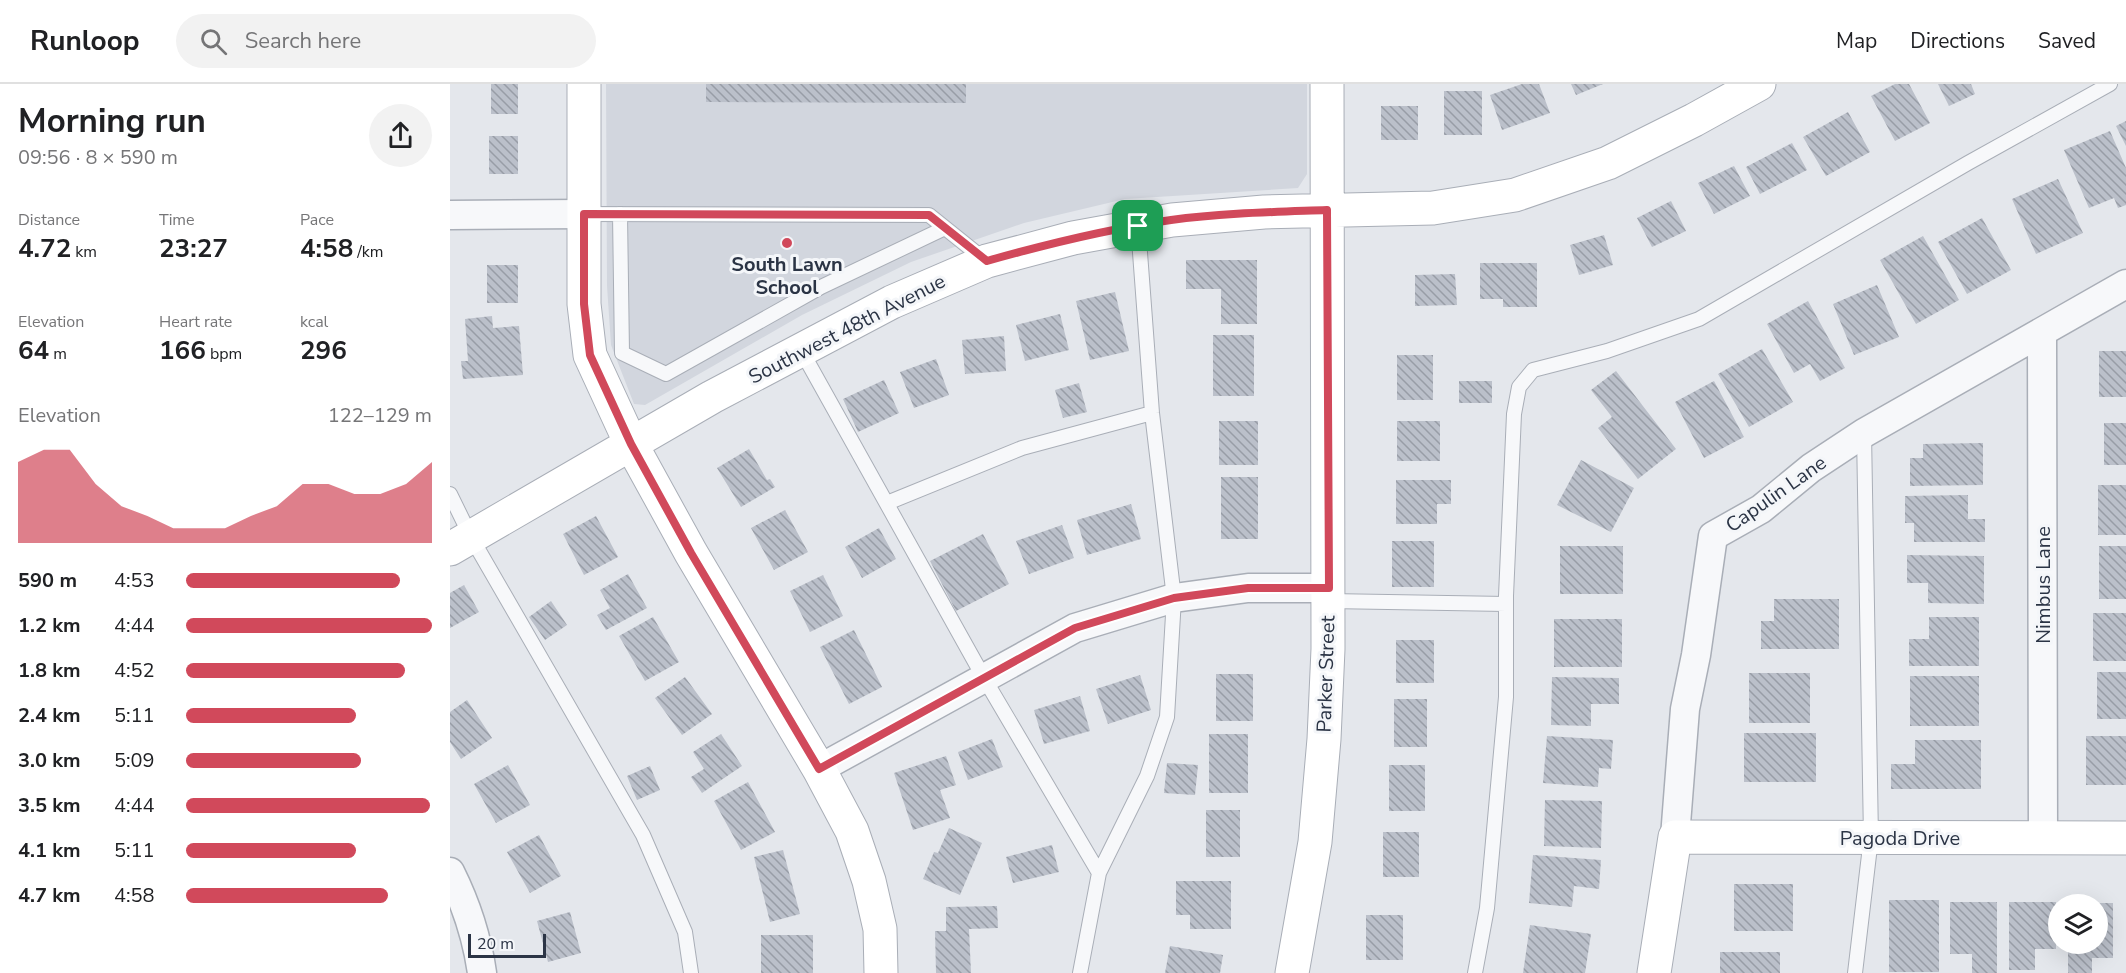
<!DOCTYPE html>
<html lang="en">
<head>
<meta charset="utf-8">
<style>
	:root { --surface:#fff; --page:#f2f2f2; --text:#202124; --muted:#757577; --line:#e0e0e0; --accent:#d1495b }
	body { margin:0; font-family:"Nunito Sans",sans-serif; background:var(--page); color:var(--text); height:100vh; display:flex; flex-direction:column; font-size:22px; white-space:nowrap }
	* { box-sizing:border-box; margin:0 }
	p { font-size:20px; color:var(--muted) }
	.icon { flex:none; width:33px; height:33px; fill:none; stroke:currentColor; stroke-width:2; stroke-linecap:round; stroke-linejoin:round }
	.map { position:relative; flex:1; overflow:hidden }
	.side { display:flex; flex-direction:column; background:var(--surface); width:450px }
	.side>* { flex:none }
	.controls { position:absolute; left:1598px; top:810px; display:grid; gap:12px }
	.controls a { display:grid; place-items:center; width:60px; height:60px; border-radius:50%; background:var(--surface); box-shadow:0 6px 24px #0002; font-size:30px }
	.scale { position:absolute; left:18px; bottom:15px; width:78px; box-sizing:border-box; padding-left:6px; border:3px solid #2b3445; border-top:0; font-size:16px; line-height:21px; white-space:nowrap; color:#2b3445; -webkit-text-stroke:4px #f4f6f9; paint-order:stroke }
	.pin { position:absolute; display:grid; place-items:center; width:51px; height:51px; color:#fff; margin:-26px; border-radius:12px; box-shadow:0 3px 9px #0006 }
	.round { display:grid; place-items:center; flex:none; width:63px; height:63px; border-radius:32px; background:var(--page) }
	.overview { display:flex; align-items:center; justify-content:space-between; height:102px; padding:0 18px }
	h1 { font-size:33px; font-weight:700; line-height:45px }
	.figures { display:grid; grid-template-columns:repeat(3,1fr); gap:9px; height:102px; padding:6px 18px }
	.figures div { display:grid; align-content:center }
	.figures b { font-size:26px; font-weight:700 }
	.figures small { font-size:16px; font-weight:400 }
	.figures p { font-size:16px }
	.chart { height:168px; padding:12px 18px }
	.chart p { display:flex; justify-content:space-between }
	.chart svg { width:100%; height:108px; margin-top:6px; fill:var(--accent); opacity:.7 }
	ul { padding:0 18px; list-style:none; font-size:20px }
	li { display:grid; grid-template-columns:96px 72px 1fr; align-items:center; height:45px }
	li i { height:15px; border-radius:8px; background:var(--accent) }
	header { display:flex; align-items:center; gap:36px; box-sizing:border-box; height:84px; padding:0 30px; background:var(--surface); border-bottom:2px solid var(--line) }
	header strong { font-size:28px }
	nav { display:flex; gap:33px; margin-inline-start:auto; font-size:21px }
	.search { width:420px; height:54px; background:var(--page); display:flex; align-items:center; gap:15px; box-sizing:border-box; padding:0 21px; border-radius:33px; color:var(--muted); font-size:22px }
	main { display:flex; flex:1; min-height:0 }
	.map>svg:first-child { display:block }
	.built { fill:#d2d6de }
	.building { fill:url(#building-back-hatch) }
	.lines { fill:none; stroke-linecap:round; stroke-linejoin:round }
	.lane-casing { stroke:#a9aeb7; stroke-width:16 }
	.street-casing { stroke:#a9aeb7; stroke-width:31 }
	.secondary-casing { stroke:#a9aeb7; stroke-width:35 }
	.lane { stroke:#f7f8fa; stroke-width:14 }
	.street { stroke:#f7f8fa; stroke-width:28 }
	.secondary { stroke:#fff; stroke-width:33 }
	.route-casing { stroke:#fff; stroke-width:12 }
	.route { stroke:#d1495b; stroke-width:8 }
	.poi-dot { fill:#d1495b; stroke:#f4f6f9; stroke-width:2 }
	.labels { text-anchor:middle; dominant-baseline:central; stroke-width:6; stroke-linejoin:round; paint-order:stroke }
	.poi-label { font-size:20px; font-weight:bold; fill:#2b3445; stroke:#f4f6f9 }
	.street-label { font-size:20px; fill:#2b3445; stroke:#f4f6f9 }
</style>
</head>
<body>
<header>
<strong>Runloop</strong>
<div class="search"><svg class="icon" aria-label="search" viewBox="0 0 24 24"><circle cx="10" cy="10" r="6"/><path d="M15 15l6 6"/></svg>Search here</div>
<nav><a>Map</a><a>Directions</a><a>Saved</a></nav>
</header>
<main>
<section class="side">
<div class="overview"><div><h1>Morning run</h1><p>09:56 · 8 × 590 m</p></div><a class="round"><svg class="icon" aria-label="share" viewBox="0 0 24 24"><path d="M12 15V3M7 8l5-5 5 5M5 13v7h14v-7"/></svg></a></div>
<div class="figures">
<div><p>Distance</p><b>4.72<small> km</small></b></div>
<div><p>Time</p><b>23:27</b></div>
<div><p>Pace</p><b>4:58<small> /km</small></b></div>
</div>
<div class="figures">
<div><p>Elevation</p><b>64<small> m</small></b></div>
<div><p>Heart rate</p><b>166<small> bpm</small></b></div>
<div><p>kcal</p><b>296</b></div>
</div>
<div class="chart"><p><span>Elevation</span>122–129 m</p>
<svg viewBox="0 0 160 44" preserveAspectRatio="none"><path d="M0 44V11L10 6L20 6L30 20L40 29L50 33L60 38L70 38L80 38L90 33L100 29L110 20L120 20L130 24L140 24L150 20L160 11V44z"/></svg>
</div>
<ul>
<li><b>590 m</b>4:53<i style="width:87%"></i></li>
<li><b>1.2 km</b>4:44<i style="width:100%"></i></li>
<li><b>1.8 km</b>4:52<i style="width:89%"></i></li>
<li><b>2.4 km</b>5:11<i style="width:69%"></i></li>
<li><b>3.0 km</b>5:09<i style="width:71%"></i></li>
<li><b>3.5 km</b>4:44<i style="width:99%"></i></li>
<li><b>4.1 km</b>5:11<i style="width:69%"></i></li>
<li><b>4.7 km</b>4:58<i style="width:82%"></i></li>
</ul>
</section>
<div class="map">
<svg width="1676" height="889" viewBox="0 0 1676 889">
	<defs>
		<pattern id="building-back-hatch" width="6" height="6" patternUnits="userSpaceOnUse" patternTransform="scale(1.5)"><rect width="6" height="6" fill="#bbc0ca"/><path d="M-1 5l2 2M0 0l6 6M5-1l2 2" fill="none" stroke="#989da6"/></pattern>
	</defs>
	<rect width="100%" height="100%" fill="#e4e7ec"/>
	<!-- built -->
	<path class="built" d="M156,0H857V90L848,104L675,115L574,139L461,178L352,231L195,321L184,320L161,261L157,202Z"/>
	<!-- building -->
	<path class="building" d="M41,0H68V30H41Z
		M256,0H516V19L256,18Z
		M1072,0H1089L1100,29L1052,46L1040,11Z
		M1121,0H1153L1126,11Z
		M1445,0H1459L1480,39L1445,57L1421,12Z
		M1488,0H1521L1525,10L1499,22Z
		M994,7H1032V51H994Z
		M931,22H968V56H931Z
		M1398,28L1420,68L1376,92L1353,53Z
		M1676,37V62L1666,42Z
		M1660,47L1676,84V121L1668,124L1664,114L1639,124L1614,66Z
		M39,52H68V90H39Z
		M1342,59L1357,86L1310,110L1296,83Z
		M1284,82L1300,112L1264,130L1248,99Z
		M1608,95L1633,149L1586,170L1562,115Z
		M1221,117L1236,147L1202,163L1187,134Z
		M1532,134L1561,186L1517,210L1488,158Z
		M1154,151L1163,181L1129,191L1120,161Z
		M1473,152L1509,216L1466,240L1430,176Z
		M736,176H807V240H771V205H736Z
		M1030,179H1087V223H1053V215H1030Z
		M37,181H68V219H37Z
		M1005,190L1007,221L965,222V191Z
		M1427,201L1449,253L1404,271L1383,220Z
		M665,208L679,267L640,276L626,217Z
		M1358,217L1395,284L1370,297L1360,280L1344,289L1317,240Z
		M610,230L619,266L575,277L566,241Z
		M42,232L43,244L69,242L73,291L13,295L11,277H18L15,235Z
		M763,251H804V312H763Z
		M554,252L556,287L515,290L512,256Z
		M1312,265L1343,318L1299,343L1268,290Z
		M1649,267H1676V313H1649Z
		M947,271H983V316H947Z
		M486,275L499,311L464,324L450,288Z
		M1166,287L1226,365L1188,395L1148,344L1162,333L1141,306Z
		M434,296L449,329L408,348L393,315Z
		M1009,297H1042V319H1009Z
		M1264,297L1294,353L1254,374L1225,318Z
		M629,299L637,328L613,334L605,306Z
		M769,337H808V381H769Z
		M947,337H990V377H947Z
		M1654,339H1676V381H1654Z
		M1533,359V401L1460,402V374H1473V360Z
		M299,365L317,396L320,395L325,403L291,423L267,384Z
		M1131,376L1184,404L1161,448L1107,421Z
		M771,393H808V455H771Z
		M946,396H1001V420H987V440H946Z
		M1648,401H1676V451H1648Z
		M1518,411V435H1535V458H1464V439H1455V412Z
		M681,420L691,455L637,471L627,436Z
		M335,426L358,468L324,486L301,444Z
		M146,432L168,473L134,491L113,450Z
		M612,441L624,474L579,490L566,457Z
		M429,444L446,475L412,494L395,463Z
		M533,450L559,500L506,527L480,477Z
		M942,457H984V503H942Z
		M1110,462H1173V510H1110Z
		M1649,462H1676V515H1649Z
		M1457,471L1534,472V520L1478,519V499H1457Z
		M178,490L197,524L156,546L147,531L160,524L150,506Z
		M373,491L393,532L360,548L340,507Z
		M14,501L29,528L0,544V509Z
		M1324,515H1389V565H1311V537H1324Z
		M101,517L117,541L95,556L79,533Z
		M1643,529H1676V577H1643Z
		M203,533L229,578L195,597L169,552Z
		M1479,533H1529V582H1459V555H1479Z
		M1104,535H1172V583H1104Z
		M404,546L432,603L399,620L370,563Z
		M946,556H984V599H946Z
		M1647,588H1676V635H1647Z
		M1299,589H1360V639H1299Z
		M766,590H803V637H766Z
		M690,591L701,626L658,640L646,605Z
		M1460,592H1529V642H1460Z
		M235,593L262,630L232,651L205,614Z
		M1102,593L1169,594V620H1141V642L1101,641Z
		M630,612L640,647L594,660L584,626Z
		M944,615H977V663H944Z
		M17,616L42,654L11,675L0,658V628Z
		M1294,649H1366V698H1294Z
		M271,650L292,682L252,709L241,693L254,685L243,668Z
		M759,650H798V709H759Z
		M1097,652L1163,656L1161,685L1149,684L1148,703L1093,699Z
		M1636,652H1676V701H1636Z
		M542,655L553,683L518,696L508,668Z
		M1465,656H1531V705H1441V680H1465Z
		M496,672L506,701L490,706L500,734L463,746L444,689Z
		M717,679L748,681L745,711L714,709Z
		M58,681L80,721L46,739L24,700Z
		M939,681H975V727H939Z
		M200,682L210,706L187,716L177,692Z
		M298,698L325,748L291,766L264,717Z
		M1095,716L1152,717L1151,764L1094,762Z
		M756,726H790V773H756Z
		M499,744L532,759L510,811L473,795L484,768L488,769Z
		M933,748H969V793H933Z
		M89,751L111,792L80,809L57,768Z
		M602,761L609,788L563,799L556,773Z
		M333,766L350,830L320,838L304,773Z
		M1083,771L1151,776L1149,805L1124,802L1122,823L1079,819Z
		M726,797H781V845H740V831H726Z
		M1284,800H1343V847H1284Z
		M1439,816H1489V888H1439Z
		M1500,818H1547V889H1522V870H1500Z
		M1559,818H1606V865H1585V886H1559Z
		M1647,819H1663V874H1642V889H1618V860H1647Z
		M547,822L548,844L519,845L521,889H486L485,847H496V823Z
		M120,828L131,869L98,878L87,837Z
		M916,831H953V876H916Z
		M1080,841L1141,850L1135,889H1073Z
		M311,851H363V889H311Z
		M720,862L773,871L770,889H715Z
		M1270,868H1330V889H1270Z"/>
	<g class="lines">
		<defs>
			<path id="lane" d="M134,130L479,131L535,176
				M170,130L172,269L216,290L371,203L495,144
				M351,266L534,594L649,789
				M0,410L21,453L193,751L235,848L241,889
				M437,419L572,364L702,329
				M879,517L1056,520
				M630,889L649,789L697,692L717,633L724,514L702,329L688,142
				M1025,889L1037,824L1056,613V512L1064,330L1069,303L1083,286L1157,267L1249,235L1518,79L1660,0
				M1405,889L1421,754L1414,349"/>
			<path id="street" d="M0,131L134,130
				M1592,248L1593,754
				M369,685L625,544L724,514L798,504H879
				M1225,753L1235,625L1246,571L1263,452L1311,425L1361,384L1414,349L1676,200
				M0,788C16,820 27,853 32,889"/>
			<path id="secondary" d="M134,0V220L140,271L181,360L241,469L369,685L402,747L419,797L430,845L431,889
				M0,465L262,313L442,218L537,177L623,154L722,136L814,128L983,124L1065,111L1158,79L1244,36L1309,0
				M842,889L865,758L874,655L878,565L877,0
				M1204,889L1225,753L1676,754"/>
		</defs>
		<!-- lane casing -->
		<use href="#lane" class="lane-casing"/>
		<!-- street casing -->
		<use href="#street" class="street-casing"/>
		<!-- secondary casing -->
		<use href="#secondary" class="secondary-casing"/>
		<!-- lane -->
		<use href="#lane" class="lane"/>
		<!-- street -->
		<use href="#street" class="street"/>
		<!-- secondary -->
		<use href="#secondary" class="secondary"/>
	</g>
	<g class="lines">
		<defs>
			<path id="route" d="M877,126L879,504H798L724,514L625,544L369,685L241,469L181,360L140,271L134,220V130L479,131L537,177C597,160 658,145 721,136C772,129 825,128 877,126Z"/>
		</defs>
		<!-- route casing -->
		<use href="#route" class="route-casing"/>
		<!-- route -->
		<use href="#route" class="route"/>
	</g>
	<!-- markers -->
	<circle class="poi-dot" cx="337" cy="159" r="6"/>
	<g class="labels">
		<!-- poi labels -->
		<g class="poi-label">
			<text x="337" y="180">South Lawn<tspan x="337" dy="23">School</tspan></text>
		</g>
		<!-- street labels -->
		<g class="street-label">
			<text transform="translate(397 245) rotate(-27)">Southwest 48th Avenue</text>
			<text transform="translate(1326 410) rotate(-35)">Capulin Lane</text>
			<text transform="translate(1593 501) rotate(-90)">Nimbus Lane</text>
			<text transform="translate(876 590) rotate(-88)">Parker Street</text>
			<text x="1450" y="754">Pagoda Drive</text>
		</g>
	</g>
</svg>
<div class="controls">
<a><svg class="icon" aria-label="layers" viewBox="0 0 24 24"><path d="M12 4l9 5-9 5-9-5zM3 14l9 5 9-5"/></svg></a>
</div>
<div class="scale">20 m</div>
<div class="pin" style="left:688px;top:142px;background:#1e9e55"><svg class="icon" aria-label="arrive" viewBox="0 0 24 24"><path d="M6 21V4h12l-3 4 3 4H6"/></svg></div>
</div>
</main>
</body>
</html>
